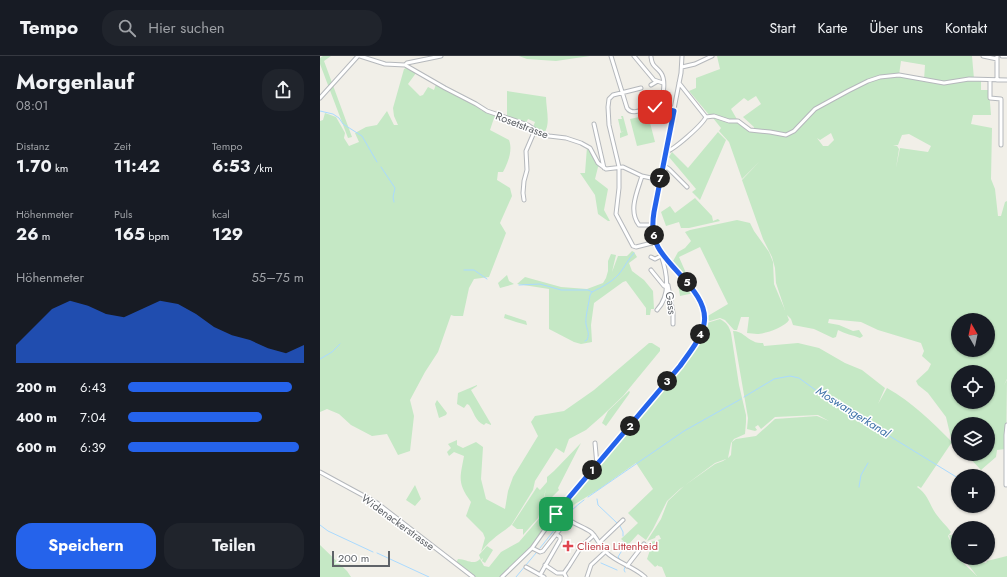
<!DOCTYPE html>
<html lang="de">
<head>
<meta charset="utf-8">
<style>
	:root { --surface:#171b24; --page:#20242c; --text:#f1f3f6; --muted:#9ea1a6; --line:#363941; --accent:#2563eb }
	body { margin:0; font-family:Jost,sans-serif; background:var(--page); color:var(--text); height:100vh; display:flex; flex-direction:column; font-size:15px; white-space:nowrap }
	* { box-sizing:border-box; margin:0 }
	p { font-size:13px; color:var(--muted) }
	.icon { flex:none; width:22px; height:22px; fill:none; stroke:currentColor; stroke-width:2; stroke-linecap:round; stroke-linejoin:round }
	.map { position:relative; flex:1; overflow:hidden }
	.drawer { display:flex; flex-direction:column; background:var(--surface); width:320px }
	.drawer>* { flex:none }
	.needle { width:26px; rotate:351deg }
	.tools { position:absolute; left:631px; top:257px; display:grid; gap:8px }
	.tools a { display:grid; place-items:center; width:44px; height:44px; border-radius:50%; background:var(--surface); box-shadow:0 1px 3px #0004; font-size:20px }
	.scale { position:absolute; left:12px; bottom:10px; width:58px; box-sizing:border-box; padding-left:4px; border:2px solid #5f6368; border-top:0; font-size:11px; line-height:14px; white-space:nowrap; color:#5f6368; -webkit-text-stroke:3px #fff; paint-order:stroke }
	.pin { position:absolute; display:grid; place-items:center; width:34px; height:34px; color:#fff; margin:-17px; border-radius:8px; box-shadow:0 2px 6px #0006 }
	.km { position:absolute; width:20px; height:20px; margin:-10px; border-radius:50%; background:#222; color:#fff; font-size:11px; line-height:20px; text-align:center }
	.round { display:grid; place-items:center; flex:none; width:42px; height:42px; border-radius:16px; background:var(--page) }
	.headline { display:flex; align-items:center; justify-content:space-between; height:68px; padding:0 16px }
	h1 { font-size:22px; font-weight:700; line-height:30px }
	.stats { display:grid; grid-template-columns:repeat(3,1fr); gap:6px; height:68px; padding:4px 16px }
	.stats div { display:grid; align-content:center }
	.stats b { font-size:17px; font-weight:700 }
	.stats small { font-size:11px; font-weight:400 }
	.stats p { font-size:11px }
	.chart { height:112px; padding:8px 16px }
	.chart p { display:flex; justify-content:space-between }
	.chart svg { width:100%; height:72px; margin-top:4px; fill:var(--accent); opacity:.7 }
	.primary-button { display:flex; gap:8px; margin-top:auto; padding:8px 16px }
	.primary-button a { flex:1; height:46px; border-radius:16px; background:var(--accent); color:#fff; font-size:16px; font-weight:700; line-height:46px; text-align:center }
	.primary-button a+a { background:var(--page); color:var(--text) }
	ul { padding:0 16px; list-style:none; font-size:13px }
	li { display:grid; grid-template-columns:64px 48px 1fr; align-items:center; height:30px }
	li i { height:10px; border-radius:5px; background:var(--accent) }
	header { display:flex; align-items:center; gap:24px; box-sizing:border-box; height:56px; padding:0 20px; background:var(--surface); border-bottom:1px solid var(--line) }
	header strong { font-size:19px }
	nav { display:flex; gap:22px; margin-inline-start:auto; font-size:14px }
	.search { width:280px; height:36px; background:var(--page); display:flex; align-items:center; gap:10px; box-sizing:border-box; padding:0 14px; border-radius:16px; color:var(--muted); font-size:15px }
	main { display:flex; flex:1; min-height:0 }
	.map>svg:first-child { display:block }
	.green { fill:#c5e8c5; fill-rule:evenodd }
	.lines { fill:none; stroke-linecap:round; stroke-linejoin:round }
	.stream { stroke:#aadaff; stroke-width:1 }
	.minor-casing { stroke:#b5b8bc; stroke-width:5 }
	.minor { stroke:#fff; stroke-width:3 }
	.route-casing { stroke:#fff; stroke-width:8 }
	.route { stroke:#2563eb; stroke-width:5 }
	.health-dot { fill:#e0444e; stroke:#fff; stroke-width:1.5 }
	.labels { text-anchor:middle; dominant-baseline:central; stroke-width:3; stroke-linejoin:round; paint-order:stroke }
	.street-label { font-size:11px; fill:#5f6368; stroke:#fff }
	.health-label { font-size:11px; fill:#be3a42; stroke:#fff; text-anchor:start }
	.water-label { font-size:12px; font-style:italic; fill:#4174aa; stroke:#fff }
</style>
</head>
<body>
<header>
<strong>Tempo</strong>
<div class="search"><svg class="icon" aria-label="search" viewBox="0 0 24 24"><circle cx="10" cy="10" r="6"/><path d="M15 15l6 6"/></svg>Hier suchen</div>
<nav><a>Start</a><a>Karte</a><a>Über uns</a><a>Kontakt</a></nav>
</header>
<main>
<section class="drawer">
<div class="headline"><div><h1>Morgenlauf</h1><p>08:01</p></div><a class="round"><svg class="icon" aria-label="share" viewBox="0 0 24 24"><path d="M12 15V3M7 8l5-5 5 5M5 13v7h14v-7"/></svg></a></div>
<div class="stats">
<div><p>Distanz</p><b>1.70<small> km</small></b></div>
<div><p>Zeit</p><b>11:42</b></div>
<div><p>Tempo</p><b>6:53<small> /km</small></b></div>
</div>
<div class="stats">
<div><p>Höhenmeter</p><b>26<small> m</small></b></div>
<div><p>Puls</p><b>165<small> bpm</small></b></div>
<div><p>kcal</p><b>129</b></div>
</div>
<div class="chart"><p><span>Höhenmeter</span>55–75 m</p>
<svg viewBox="0 0 160 44" preserveAspectRatio="none"><path d="M0 44V33L10 22L20 11L30 6L40 9L50 14L60 16L70 11L80 6L90 8L100 14L110 22L120 27L130 30L140 35L150 38L160 33V44z"/></svg>
</div>
<ul>
<li><b>200 m</b>6:43<i style="width:93%"></i></li>
<li><b>400 m</b>7:04<i style="width:76%"></i></li>
<li><b>600 m</b>6:39<i style="width:97%"></i></li>
</ul>
<div class="primary-button"><a>Speichern</a><a>Teilen</a></div>
</section>
<div class="map">
<svg width="687" height="521" viewBox="0 0 687 521">
	<rect width="100%" height="100%" fill="#f1efe8"/>
	<!-- green -->
	<path class="green" d="M3,0H11L4,5L32,81L28,82L0,8V2Z
		M199,0H270L236,5L207,3Z
		M397,0H652L654,23L661,24V34H669L671,59H653L651,68L672,72L671,123L675,133L678,160H681L685,146L687,145V323L684,329L687,324L686,393L677,394L676,401L661,414L646,398H668V368H638V389L631,382L626,361L608,337L598,329L596,325L608,314L611,308L602,300L604,295L601,287L558,274L541,266L509,263L508,267L519,269L533,275L539,274L543,280L540,282C533,279 525,278 518,274L516,281L513,282L494,273L473,269L471,263L467,259L469,264C465,271 445,278 437,278C434,278 430,277 427,277L429,261H421L417,274H414L405,264L400,262L390,265L386,263V261L408,248L380,191L359,201L372,231L352,207L358,196L365,192L371,185L365,176L370,174L417,164L430,167L434,175L449,196L453,206L454,228L465,254L456,227L455,212L452,201L443,183L422,124L439,106L422,123L409,86L399,75L401,72L393,62L394,60H390L369,35L376,32V22L400,13ZM581,5L605,9L604,24L579,19ZM436,40L441,48L423,61L434,71V75L418,65L411,53L424,42L428,45ZM511,77L514,84L508,90H503L497,82L500,84ZM589,78L611,90L608,96L580,92L576,112L579,93L577,90L573,89H578L582,79ZM638,264H668V294H638ZM638,316H668V346H638Z
		M86,12L90,13L96,17L88,28L100,40L103,39L108,31L114,34L116,28L126,34L157,49L161,54L179,61L174,62L170,74L189,84C193,94 188,107 183,116H178L177,124L190,132L192,140L180,167L186,177L169,221L154,223L149,232L143,260H134L131,259L118,296L105,316L90,344L94,360L90,395L78,399L67,378L52,380L31,369L19,358L7,353L0,356V65L3,64L5,57L16,61L25,77L24,82L29,90L39,86L35,77L46,71L57,69L67,55L74,69H78L74,60L73,52L84,13Z
		M187,35L226,41C226,52 231,69 224,77L213,71L215,66L208,63L206,67L187,61Z
		M328,59L335,86L317,90L310,63Z
		M301,60H303L308,79L300,82V77L304,75L301,76L298,63H302Z
		M398,76L406,84L380,144L372,136L376,133L349,101L352,96L368,112Z
		M267,91L280,110L278,111L275,123L288,133L284,154L290,165H288L278,158L275,139L260,117H265Z
		M375,142L392,160L393,165L398,163L400,165L369,172H361L359,166L346,170L341,156L350,150L355,157Z
		M312,195L314,196L317,201L309,207L312,215L324,224L333,235L334,253H331L330,259H326V252L306,225L303,226L274,247L271,269L272,286L261,288L254,286L229,273V233L197,228L205,221L241,231L267,233L283,227L286,222L288,215V205L291,198L296,199L292,216L298,200H307Z
		M187,219L189,225L194,228L180,232L178,227Z
		M363,224L374,237L360,240L358,228Z
		M185,258L206,265L207,269L196,266L184,262Z
		M400,263C407,267 409,270 411,277L419,329L426,359V366L425,378L414,383L411,387L408,402L411,399L412,386L416,383L436,380L455,363L497,360L509,365L498,359L455,361L441,373L438,369L435,371L437,374L435,375L427,373L428,362L413,275C422,275 426,282 433,285C436,287 440,287 443,287L444,290L478,287L499,292L525,307L542,314L565,332L558,348L567,332C592,346 612,366 632,386L601,432L598,430L597,431C608,438 609,448 616,458C620,464 626,469 631,476L628,480L638,502L657,520L643,502H657L659,505L666,507L667,505L687,500V521H346L342,511L338,510V509L335,511L327,503L331,491V486L341,483L339,479L336,480L335,482L327,485L341,463L348,445L364,430L395,408L403,405L406,403L395,407L360,433L347,445L333,473L326,484L318,478L308,489L301,483L318,467L308,457L333,433L316,407L278,434L255,448L244,458L242,454L243,450L343,332H345L373,294L383,277L387,267Z
		M329,287H332L340,292V295L303,340L282,360L266,374L249,383L244,397L236,392L215,425L213,434L192,468C187,474 178,478 172,484C168,487 164,492 161,496L165,482L163,477L146,460L151,446C137,427 140,422 144,400L134,396L129,400L127,396L131,392L128,388L137,384V389L143,392L156,386L163,391L161,423L166,443L185,453L188,435L193,421L218,380L211,366L215,360L244,355L274,334Z
		M157,329V330L151,334L171,368V369L166,367L164,369C155,365 154,356 149,349L147,348L144,352L137,348L138,337Z
		M309,335L310,336L309,338L286,370L282,367L288,355Z
		M117,344L127,357L126,359L119,362L115,348Z
		M261,387L238,432L239,434L228,445V452L220,460L226,433L218,462L203,479V473H197L192,469L217,431L220,434L227,426V421L234,415Z
		M95,429L101,443L95,450L86,444Z
		M232,453H238L233,457V460L213,488L180,521H154L136,507L138,503C147,503 153,510 160,503L164,510L169,511L181,496L199,486L223,458Z
		M629,479L638,480V495L631,486Z
		M0,489L27,515L31,521H0Z
		M167,490L173,494L165,507L162,505L163,502L161,504L159,499Z"/>
	<g class="lines">
		<!-- stream -->
		<path class="stream" d="M0,55L13,58L19,62L23,68L42,80L57,106
			M61,111L75,132L73,141L74,146
			M144,214H154L167,223
			M199,229L220,228L241,234H268L272,236C282,231 292,226 299,218C305,211 308,203 314,197
			M265,285L267,284C270,277 267,274 266,268C265,261 269,247 270,239L272,236
			M0,303L12,296L20,288
			M424,341L454,323L470,320L479,322L501,338L638,422
			M539,431L541,419L548,407
			M268,441L364,375L421,343
			M277,443L278,449L297,467
			M0,469L8,475L53,496
			M300,470L303,476V480
			M303,486L304,491L298,501L303,506
			M220,492C234,475 246,457 264,444
			M57,497L109,521
			M281,507L297,514
			M305,511L304,514L305,516
			M196,521L216,497"/>
		<defs>
			<path id="minor" d="M40,0L65,8L85,9L125,32L156,48L167,55L208,69L215,74L229,80L246,82L261,87L270,92L278,107L286,113L303,111L322,120L340,124
				M291,0L307,52C313,61 325,51 334,51C340,51 348,53 354,55
				M314,0L334,24L343,27
				M663,0L677,3
				M677,0V24
				M682,0H687
				M331,1C332,11 336,10 341,17C347,26 342,42 340,52
				M85,9L87,7L121,0
				M362,11L375,8L392,0
				M670,25V42L681,43V89
				M331,29L336,26
				M321,32L293,39L289,43L288,51L289,69L299,111V132L296,158L313,190L316,191L336,186
				M0,42L38,0
				M386,61L394,60L409,65H418L430,74L450,76L466,79L474,75L495,53L528,35L548,25L560,21L579,19L624,27L649,23L687,24
				M274,68L284,112
				M345,96C353,95 382,69 386,61L359,27
				M343,109L349,113L367,131
				M322,120C317,136 308,155 319,169H332
				M204,144L203,137L204,125L207,114L206,95L215,74
				M331,201L335,203L341,200
				M331,214L344,230L346,231
				M346,228L348,229L353,257V268
				M337,254C351,239 347,216 341,199V197
				M275,387L277,409
				M0,416L57,447L153,521
				M686,429V379L687,369
				M240,455L241,451L360,310C369,297 381,283 384,268C390,238 348,213 337,189C332,178 332,167 334,156L361,17L362,0
				M240,455C246,466 261,469 271,476C277,481 280,491 286,496C297,507 313,510 325,521
				M279,487L303,464
				M212,492L220,496L223,495L248,463
				M225,509L237,517H244
				M307,510L324,488
				M206,511L224,521
				M220,519L240,484V481L236,478
				M182,521L212,492L236,458L240,455
				M246,521L244,517L249,510L261,491L274,479
				M267,521L271,509L285,496"/>
		</defs>
		<!-- minor casing -->
		<use href="#minor" class="minor-casing"/>
		<!-- minor -->
		<use href="#minor" class="minor"/>
	</g>
	<g class="lines">
		<defs>
			<path id="route" d="M236,458L240,455L241,451L360,310C369,297 381,283 384,268C390,239 350,214 338,191C332,180 332,168 334,156L354,55L335,51"/>
		</defs>
		<!-- route casing -->
		<use href="#route" class="route-casing"/>
		<!-- route -->
		<use href="#route" class="route"/>
	</g>
	<!-- markers -->
	<path class="health-dot" d="M246 484h4v4h4v4h-4v4h-4v-4h-4v-4h4z"/>
	<g class="labels">
		<!-- street labels -->
		<g class="street-label">
			<text transform="translate(202 69) rotate(21)">Rosetstrasse</text>
			<text transform="translate(351 247) rotate(82)">Gass</text>
			<text transform="translate(78 466) rotate(36)">Widenackerstrasse</text>
		</g>
		<!-- health labels -->
		<g class="health-label">
			<text x="257" y="490">Clienia Littenheid</text>
		</g>
		<!-- water labels -->
		<g class="water-label">
			<text transform="translate(533 356) rotate(32)">Moswangerkanal</text>
		</g>
	</g>
</svg>
<div class="tools">
<a><svg class="needle" viewBox="-14 -14 28 28"><path d="M0-13l5 13h-10z" fill="#e53935"/><path d="M0 13l5-13h-10z" fill="#9ea1a6"/></svg></a>
<a><svg class="icon" aria-label="locate" viewBox="0 0 24 24"><circle cx="12" cy="12" r="6"/><path d="M12 2v4M12 18v4M2 12h4M18 12h4"/></svg></a>
<a><svg class="icon" aria-label="layers" viewBox="0 0 24 24"><path d="M12 4l9 5-9 5-9-5zM3 14l9 5 9-5"/></svg></a>
<a>+</a>
<a>−</a>
</div>
<div class="scale">200 m</div>
<div class="pin" style="left:236px;top:458px;background:#1e9e55"><svg class="icon" aria-label="arrive" viewBox="0 0 24 24"><path d="M6 21V4h12l-3 4 3 4H6"/></svg></div>
<div class="pin" style="left:335px;top:51px;background:#d93025"><svg class="icon" aria-label="check" viewBox="0 0 24 24"><path d="M5 12l5 5 9-10"/></svg></div>
<b class="km" style="left:272px;top:414px">1</b>
<b class="km" style="left:310px;top:370px">2</b>
<b class="km" style="left:347px;top:325px">3</b>
<b class="km" style="left:380px;top:278px">4</b>
<b class="km" style="left:367px;top:226px">5</b>
<b class="km" style="left:334px;top:179px">6</b>
<b class="km" style="left:340px;top:122px">7</b>
</div>
</main>
</body>
</html>
